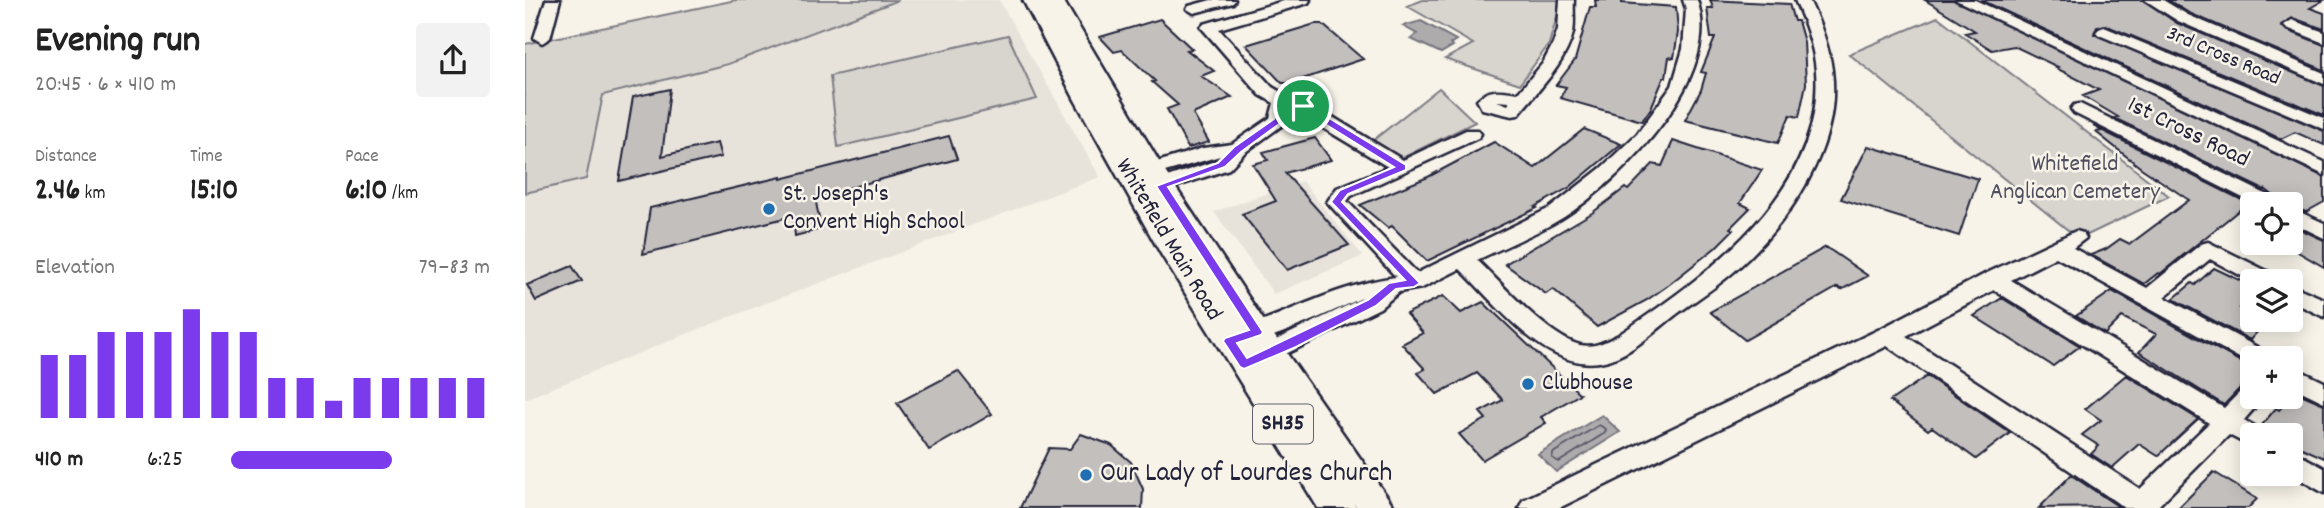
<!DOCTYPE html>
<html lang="en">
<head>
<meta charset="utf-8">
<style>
	:root { --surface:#fff; --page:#f2f2f2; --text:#222; --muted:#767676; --accent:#7c3aed }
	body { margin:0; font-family:Dekko,sans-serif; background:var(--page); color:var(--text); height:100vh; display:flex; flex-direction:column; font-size:26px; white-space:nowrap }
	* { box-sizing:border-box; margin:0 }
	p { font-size:23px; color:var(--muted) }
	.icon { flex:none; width:38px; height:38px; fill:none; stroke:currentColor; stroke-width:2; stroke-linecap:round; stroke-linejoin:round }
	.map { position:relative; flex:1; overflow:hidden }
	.drawer { display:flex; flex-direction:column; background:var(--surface); width:525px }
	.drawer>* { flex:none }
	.buttons { position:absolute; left:1715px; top:192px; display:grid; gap:14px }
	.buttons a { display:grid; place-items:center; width:63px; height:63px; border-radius:7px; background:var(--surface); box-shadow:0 4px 18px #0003; font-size:35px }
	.pin { position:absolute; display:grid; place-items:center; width:60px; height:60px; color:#fff; margin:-30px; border:4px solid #fff; border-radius:50%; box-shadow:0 2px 7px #0007 }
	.round { display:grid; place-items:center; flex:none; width:74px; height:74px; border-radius:7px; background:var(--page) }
	.headline { display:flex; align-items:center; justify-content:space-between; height:119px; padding:0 35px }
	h1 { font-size:38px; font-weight:700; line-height:52px }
	.figures { display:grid; grid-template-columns:repeat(3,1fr); gap:10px; height:119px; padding:7px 35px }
	.figures div { display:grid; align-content:center }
	.figures b { font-size:30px; font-weight:700 }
	.figures small { font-size:19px; font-weight:400 }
	.figures p { font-size:19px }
	.chart { height:196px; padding:14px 35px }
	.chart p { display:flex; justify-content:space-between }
	.chart svg { width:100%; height:126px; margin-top:7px; stroke:var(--accent); stroke-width:6 }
	ul { padding:0 35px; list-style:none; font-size:23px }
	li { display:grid; grid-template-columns:112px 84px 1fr; align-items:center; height:52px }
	li i { height:18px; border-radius:9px; background:var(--accent) }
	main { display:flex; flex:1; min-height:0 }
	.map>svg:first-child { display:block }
	.built { fill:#e7e3db }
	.green { fill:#d8d5cf; stroke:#7d7c85; stroke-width:2 }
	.water { fill:#aeabad; stroke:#76747f; stroke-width:2 }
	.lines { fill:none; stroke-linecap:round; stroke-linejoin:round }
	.shore { stroke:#5a5969; stroke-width:2 }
	.building { fill:#c2bfbd; stroke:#22223b; stroke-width:2 }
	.minor-casing { stroke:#22223b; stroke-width:5 }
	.major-casing { stroke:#22223b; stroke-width:5 }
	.minor { fill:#f7f3e8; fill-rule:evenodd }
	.major { fill:#f7f3e8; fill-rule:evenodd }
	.route { fill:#7c3aed; stroke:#fff; stroke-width:2; fill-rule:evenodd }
	.poi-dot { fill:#1f6fb2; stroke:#f7f3e8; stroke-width:2.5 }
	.labels { text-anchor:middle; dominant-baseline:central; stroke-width:5; stroke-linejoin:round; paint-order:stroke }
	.far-street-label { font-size:21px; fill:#22223b; stroke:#f7f3e8 }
	.shield { fill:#f7f3e8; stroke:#62616f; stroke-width:2 }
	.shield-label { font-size:23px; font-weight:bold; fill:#22223b }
	.street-label { font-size:24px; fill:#22223b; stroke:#f7f3e8 }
	.park-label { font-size:24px; fill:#504f60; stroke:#f7f3e8 }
	.poi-label { font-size:24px; fill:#22223b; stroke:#f7f3e8; text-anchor:start }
	.near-poi-label { font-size:28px; fill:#22223b; stroke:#f7f3e8; text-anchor:start }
</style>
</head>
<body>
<main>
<section class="drawer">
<div class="headline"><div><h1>Evening run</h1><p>20:45 · 6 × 410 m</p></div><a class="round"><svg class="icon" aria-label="share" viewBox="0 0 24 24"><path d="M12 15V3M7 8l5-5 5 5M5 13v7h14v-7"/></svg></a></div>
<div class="figures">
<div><p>Distance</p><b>2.46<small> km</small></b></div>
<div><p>Time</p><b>15:10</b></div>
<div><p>Pace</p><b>6:10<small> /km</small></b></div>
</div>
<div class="chart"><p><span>Elevation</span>79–83 m</p>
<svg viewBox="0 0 160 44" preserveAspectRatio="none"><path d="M5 44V22M15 44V22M25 44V14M35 44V14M45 44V14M55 44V6M65 44V14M75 44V14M85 44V30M95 44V30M105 44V38M115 44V30M125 44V30M135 44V30M145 44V30M155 44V30"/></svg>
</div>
<ul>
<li><b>410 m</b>6:25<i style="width:62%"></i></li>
</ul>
</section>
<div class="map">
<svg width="1799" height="508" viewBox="0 0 1799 508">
	<rect width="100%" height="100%" fill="#f7f3e8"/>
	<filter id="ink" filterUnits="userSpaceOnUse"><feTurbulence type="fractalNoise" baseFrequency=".0143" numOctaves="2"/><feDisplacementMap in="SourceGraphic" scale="14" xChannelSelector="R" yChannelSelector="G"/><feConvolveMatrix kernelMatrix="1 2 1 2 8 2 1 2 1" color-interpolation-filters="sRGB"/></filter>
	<g filter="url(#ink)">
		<!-- built -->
		<path class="built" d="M374,0H474L575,177L189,323L0,399V193L61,179L78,95L203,64Z
			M777,181L838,256L749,294L689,212Z"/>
		<!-- green -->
		<path class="green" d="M211,0H374L203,64L78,95L61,179L0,193V44Z
			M898,0H1035V6L1024,44L995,84L920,59L948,44L882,6Z
			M1413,17L1644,196L1554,239L1324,54Z
			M483,35L512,99L313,147L305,76Z
			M914,88L950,122L873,160L846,142Z"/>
		<!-- water -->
		<path class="water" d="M896,21L931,40L925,44L928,46L916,53L886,39L892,34L878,26Z
			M1077,415L1095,432L1031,472L1013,454Z"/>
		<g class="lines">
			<!-- shore -->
			<path class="shore" d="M1074,425L1081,429L1080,433L1034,462L1027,458L1028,453Z"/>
		</g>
		<!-- building -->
		<path class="building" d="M1070,0H1097V3L1151,7L1153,32L1149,58L1144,57L1141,77H1139L1126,108L1117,121L1035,98L1041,87L1031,85L1050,60L1065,7H1071Z
			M1185,0L1264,4L1269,21H1273L1279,42L1281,84L1274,117L1265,115L1253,143L1160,120L1176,90L1181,73L1176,72L1190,38H1186L1182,8H1188Z
			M1400,0H1429L1799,177V202L1781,212L1760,205L1740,189L1739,190L1589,118L1593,117L1558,96L1574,90L1531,68L1533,67L1489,46L1467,50L1440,33L1450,31Z
			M1456,0H1618L1652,23L1799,86V115L1580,25L1572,27L1569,34L1799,131V145L1770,132L1756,139Z
			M1643,0H1799L1785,8L1799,13V29L1768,18L1756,25L1761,30L1799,45V70L1664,13Z
			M635,19L667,49L662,50L689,71L676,76L707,97L668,114L684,142L663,148L642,109L653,105L627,82L630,81L597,50L589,52L575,37Z
			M790,24H797L838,59L766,83H757L721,45Z
			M145,89L137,156L192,143L196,157L94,181L108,97Z
			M1568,126L1723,203L1635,274L1633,273L1619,284L1566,255L1581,249L1595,239L1605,244L1664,200L1616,168L1571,132L1577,131Z
			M1059,129L1096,144L1045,187L1010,207L1012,208L902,261L867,226L863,228L835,205L903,177L969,142L1010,168Z
			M424,136L432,159L290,197L296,229L270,236L268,216L118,254L125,208L256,177V179Z
			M790,138L806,160L760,173L824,245L762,270L717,214L751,201L728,164L743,160L738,152Z
			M1148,141L1237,170L1215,203L1225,208L1205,228L1208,230L1190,248L1142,286L1122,300L1072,327L1028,289L1021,294L980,264L1067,213L1100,188L1103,190L1128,164L1137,166Z
			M1343,146L1453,179L1434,236L1316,199Z
			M1766,225L1799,240V267L1766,248Z
			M1301,247L1343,276L1316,290L1313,287L1220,340L1185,312Z
			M47,266L57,281L11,301L2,285Z
			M1689,268L1727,286V296L1715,308L1727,314V320H1743L1725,340L1648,299L1667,283L1670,285Z
			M1587,291L1727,368V385L1716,387L1699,405L1614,352L1631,334L1597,317L1580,334L1551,316Z
			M918,296L936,313L958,302L1055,394L1016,417L1021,423L957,460L934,434L961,419L955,412L978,400L952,373L912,394L893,373L900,369L877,344L898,333L881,314Z
			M1477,298L1555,346L1528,366L1449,316Z
			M433,371L467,414L404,450L372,403Z
			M1601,375L1673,419L1633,456L1614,444L1587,468L1566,454L1574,446L1557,435L1576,420L1560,409Z
			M1402,376L1485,433L1451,459L1407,427L1403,430L1365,401Z
			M1771,392L1799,404V458L1766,443V436H1754L1736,426L1751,408L1754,410Z
			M556,434L586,445L606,462L618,489L617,508H495L524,448L545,449Z
			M1689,472L1732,499L1723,508H1653Z
			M1546,475L1594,507L1514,508Z"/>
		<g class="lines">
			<defs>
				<path id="minor" d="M21,0H35L25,38L17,43L9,38Z
					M686,0H710L708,3L669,13L662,9L664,6Z
					M762,0H785L783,3L694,29L747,87L764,97L783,102L878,160L941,130H953L956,134L953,138L826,196L822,201L892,273L1025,208L1076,168L1112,134L1147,86L1158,49L1161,9L1158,0H1172C1199,77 1098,179 1039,217C1012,234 980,246 952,260C977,284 1023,337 1055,345C1069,348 1080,342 1092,336C1180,277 1300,193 1291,71C1289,46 1280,23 1270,0H1284C1295,23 1304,45 1307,70C1317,146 1265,221 1212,269C1192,287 1169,301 1148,317C1121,338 1093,368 1055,362C1009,355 967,300 935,269L897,288L874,292L855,308L734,367L726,364L722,358L726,352L840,297C813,307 733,350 708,343L704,337L708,331C763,314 814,284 871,277L802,202L812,188L863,167L765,108L759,124L719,153L704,169L637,191L630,189L627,185L630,181L690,161L695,156L626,176L617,170L619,166L678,148L707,144L745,118L749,103L735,95L676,27L679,24Z
					M1035,0H1049C1048,11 1050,22 1048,33C1040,65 1013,90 993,115L987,116L957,109L952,100C964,87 977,91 993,93L1018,63L1028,44L1033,29ZM972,101L985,102L983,105Z
					M1431,0H1450L1799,162V175Z
					M1620,0H1638L1663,15L1799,73V84L1653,21Z
					M1767,20L1799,32V43L1762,28L1759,25Z
					M1579,27L1799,118V129L1574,35L1571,32L1574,29Z
					M1555,104L1755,201L1758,205H1732L1549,113L1546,109L1549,105Z
					M1766,208L1799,223V238L1766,222Z
					M1551,231L1558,233L1561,238L1548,248L1622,288L1676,244L1683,242L1754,277L1757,282H1728L1685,259L1639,297L1743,353L1747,359H1727V365L1531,257L1486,280L1699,408L1718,389L1727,387V397H1739L1719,420L1736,430L1739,436H1727V447L1704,435L1634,505L1636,508H1600L1362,346L1034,508H994L998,500L1355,329L1460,274ZM1469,290L1684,423L1615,489L1381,336Z
					M1766,285L1799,299V317L1766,301Z
					M1766,366L1799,382V402L1766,386Z
					M1766,450L1799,468V493L1766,474Z"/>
				<path id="major" d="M498,0H518L602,149L518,0H538L639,170L737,318L870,508H832L829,504L831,508H793L636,254L550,100Z"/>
			</defs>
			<!-- minor casing -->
			<use href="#minor" class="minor-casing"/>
			<!-- major casing -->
			<use href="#major" class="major-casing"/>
			<!-- minor -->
			<use href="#minor" class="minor"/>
			<!-- major -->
			<use href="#major" class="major"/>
		</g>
	</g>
	<!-- route -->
	<path class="route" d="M758,98L781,104L881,165V170L823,194L817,202L895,283L889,287L871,289L851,306L771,347L719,369L715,367L698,341L700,338L724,330L631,186L693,163L709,147L749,119L754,101ZM762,105L774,108L869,167L815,190L806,202L880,280L864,283L843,300L722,358L712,343L736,335L738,332L643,187L700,167L716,152L757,122Z"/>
	<!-- markers -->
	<g class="poi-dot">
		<circle cx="244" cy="209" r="7"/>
		<circle cx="1003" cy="384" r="7"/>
		<circle cx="561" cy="475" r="7"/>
	</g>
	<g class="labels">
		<!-- far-street labels -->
		<g class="far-street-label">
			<text transform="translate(1698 57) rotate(23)">3rd Cross Road</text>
		</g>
		<!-- shield labels -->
		<rect class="shield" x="728" y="404.5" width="60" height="39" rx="5"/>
		<g class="shield-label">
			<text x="758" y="424">SH35</text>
		</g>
		<!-- street labels -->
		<g class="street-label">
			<text transform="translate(1663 133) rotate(26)">1st Cross Road</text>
			<text transform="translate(643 240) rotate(59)">Whitefield Main Road</text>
		</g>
		<!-- park labels -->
		<g class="park-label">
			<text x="1550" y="165">Whitefield<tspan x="1550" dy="28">Anglican Cemetery</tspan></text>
		</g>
		<!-- poi labels -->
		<g class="poi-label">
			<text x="258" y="195">St. Joseph's<tspan x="258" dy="28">Convent High School</tspan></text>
			<text x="1017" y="384">Clubhouse</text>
		</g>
		<!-- near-poi labels -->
		<g class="near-poi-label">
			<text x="575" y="475">Our Lady of Lourdes Church</text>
		</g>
	</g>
</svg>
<div class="buttons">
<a><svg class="icon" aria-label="locate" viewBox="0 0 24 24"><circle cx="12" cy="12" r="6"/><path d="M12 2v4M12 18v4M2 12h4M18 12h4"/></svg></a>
<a><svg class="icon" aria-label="layers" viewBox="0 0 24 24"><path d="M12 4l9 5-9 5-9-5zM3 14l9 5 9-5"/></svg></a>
<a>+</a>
<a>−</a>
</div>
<div class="pin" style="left:778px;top:106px;background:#1e9e55"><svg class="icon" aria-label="arrive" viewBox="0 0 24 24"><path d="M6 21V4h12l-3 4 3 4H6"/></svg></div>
</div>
</main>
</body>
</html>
